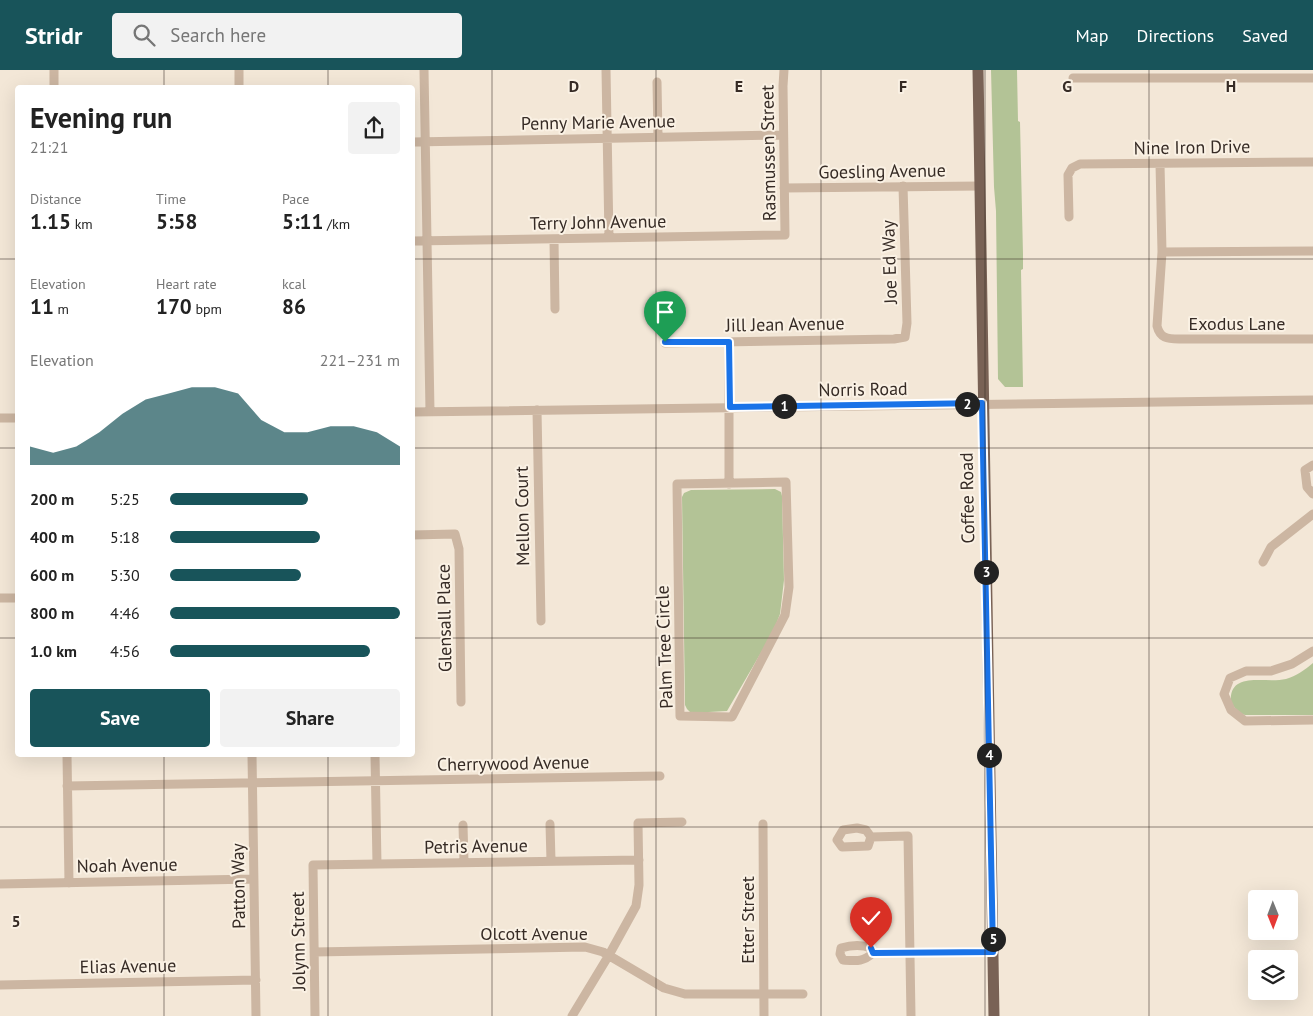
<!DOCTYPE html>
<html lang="en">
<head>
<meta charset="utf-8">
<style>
	:root { --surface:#fff; --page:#f2f2f2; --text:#222; --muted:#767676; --accent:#18545a }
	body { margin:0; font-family:"PT Sans",sans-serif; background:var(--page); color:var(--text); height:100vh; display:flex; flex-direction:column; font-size:19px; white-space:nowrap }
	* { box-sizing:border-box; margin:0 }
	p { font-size:16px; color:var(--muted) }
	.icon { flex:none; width:28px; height:28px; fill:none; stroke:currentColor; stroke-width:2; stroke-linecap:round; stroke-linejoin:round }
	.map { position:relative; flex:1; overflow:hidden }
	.details { position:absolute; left:15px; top:15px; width:400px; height:672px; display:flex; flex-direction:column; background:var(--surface); border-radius:5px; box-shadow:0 5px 20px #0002 }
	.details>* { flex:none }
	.needle { width:32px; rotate:179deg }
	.controls { position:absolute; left:1248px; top:820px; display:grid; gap:10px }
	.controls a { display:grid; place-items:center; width:50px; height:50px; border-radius:5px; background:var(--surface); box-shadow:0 5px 20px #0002; font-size:25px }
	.pin { position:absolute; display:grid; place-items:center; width:42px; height:42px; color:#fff; margin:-51px -21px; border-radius:50% 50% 50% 0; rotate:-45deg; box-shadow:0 0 5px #0007 }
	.pin .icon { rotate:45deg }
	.km { position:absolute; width:25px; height:25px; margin:-12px; border-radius:50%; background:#222; color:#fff; font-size:14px; line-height:25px; text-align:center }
	.round { display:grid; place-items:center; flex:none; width:52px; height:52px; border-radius:5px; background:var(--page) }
	.summary { display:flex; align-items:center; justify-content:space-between; height:85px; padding:0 15px }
	h1 { font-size:28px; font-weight:700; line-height:38px }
	.stats { display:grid; grid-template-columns:repeat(3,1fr); gap:8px; height:85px; padding:5px 15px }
	.stats div { display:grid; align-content:center }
	.stats b { font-size:21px; font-weight:700 }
	.stats small { font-size:14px; font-weight:400 }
	.stats p { font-size:14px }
	.chart { height:140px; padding:10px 15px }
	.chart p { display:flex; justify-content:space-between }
	.chart svg { width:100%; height:90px; margin-top:5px; fill:var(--accent); opacity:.7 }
	.button { display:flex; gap:10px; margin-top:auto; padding:10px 15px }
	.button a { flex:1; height:58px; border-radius:5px; background:var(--accent); color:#fff; font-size:20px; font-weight:700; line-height:58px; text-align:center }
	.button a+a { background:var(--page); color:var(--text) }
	ul { padding:0 15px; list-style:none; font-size:16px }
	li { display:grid; grid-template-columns:80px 60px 1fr; align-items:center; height:38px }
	li i { height:12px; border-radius:6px; background:var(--accent) }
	header { display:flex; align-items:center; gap:30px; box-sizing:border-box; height:70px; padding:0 25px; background:var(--accent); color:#fff }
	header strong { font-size:24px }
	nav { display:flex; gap:28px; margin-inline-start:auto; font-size:18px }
	.search { width:350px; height:45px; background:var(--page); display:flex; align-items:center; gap:12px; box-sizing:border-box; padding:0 18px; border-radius:5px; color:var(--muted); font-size:19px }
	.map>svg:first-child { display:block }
	.green { fill:#b3c396 }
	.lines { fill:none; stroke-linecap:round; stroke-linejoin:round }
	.minor { stroke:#ccb6a2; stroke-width:9 }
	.major { stroke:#796255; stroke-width:11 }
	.route-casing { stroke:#fff; stroke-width:10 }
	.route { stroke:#1a73e8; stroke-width:6 }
	.grid { fill:none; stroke:#362b25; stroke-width:1; stroke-opacity:0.55 }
	.labels { text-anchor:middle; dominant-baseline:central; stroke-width:4; stroke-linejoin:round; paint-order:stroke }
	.street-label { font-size:18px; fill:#362b25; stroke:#faf1e4 }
	.grid-label { font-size:16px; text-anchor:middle; font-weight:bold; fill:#362b25; stroke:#faf1e4; stroke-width:4; stroke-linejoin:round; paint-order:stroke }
</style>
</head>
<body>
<header>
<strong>Stridr</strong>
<div class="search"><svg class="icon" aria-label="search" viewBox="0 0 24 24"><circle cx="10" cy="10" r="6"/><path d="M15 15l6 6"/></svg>Search here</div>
<nav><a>Map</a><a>Directions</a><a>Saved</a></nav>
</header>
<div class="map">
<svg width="1313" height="946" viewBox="0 0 1313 946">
	<rect width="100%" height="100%" fill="#f3e7d7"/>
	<!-- green -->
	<path class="green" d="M991,0H1017L1018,51L1020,52L1023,185V199L1021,200L1023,317H1005L998,309L996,141L994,117Z
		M775,419L781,422L782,426L784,510L780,544L773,562L727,641L691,643L687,639L685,635L682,427L684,423L691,420Z
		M1313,593V645H1245L1239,643L1231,633C1228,600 1266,614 1286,609C1296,606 1305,600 1313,593Z"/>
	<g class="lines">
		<!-- minor -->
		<path class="minor" d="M54,0V18
			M239,0V18
			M424,0L430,341
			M606,0L609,168
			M1073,8H1313
			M657,12L658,67
			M412,72L783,65
			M1160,94L1162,182L1157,256C1160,268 1167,269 1179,269H1313
			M784,118L980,116
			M1069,147L1068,105L1072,98L1080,94L1313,92
			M554,169L555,239
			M412,171L785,165L783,16L784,0
			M1162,182L1313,181
			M729,272V414
			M665,273L894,269L905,267L907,253L903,116
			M537,340L541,551
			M412,342L1313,330
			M0,348H18
			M1313,395L1305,400L1307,417L1313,424
			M786,412L789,517L785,545L732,647L680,646L677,414Z
			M412,465L455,464L459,479L461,632
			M1263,492L1271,477L1313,444
			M0,528H18
			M1313,581L1292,594L1271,601H1246L1230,608L1224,624L1231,640L1245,651L1313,650
			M67,685L69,813
			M252,685L256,946
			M375,685L377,794
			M67,716L660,706
			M550,754L551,791
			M763,754L764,946
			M463,755L464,792
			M871,767L866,760L857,758L843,760L837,770L842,777L868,776L871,767L908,766L911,946
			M0,814L254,809
			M314,882L585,877L603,882L664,918L685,924H803
			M873,883L871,878C861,874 851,875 841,878L840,884L843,890C857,891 863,892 873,883L993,882
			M0,915L256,910
			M315,946L313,795L639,790
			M572,946L609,885L636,836L639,815L638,753L682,752"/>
		<!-- major -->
		<path class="major" d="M978,0L994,946"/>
	</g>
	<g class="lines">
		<defs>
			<path id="route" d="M665,272H729L730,337L982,333L993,882L873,883L871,878"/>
		</defs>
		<!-- route casing -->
		<use href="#route" class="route-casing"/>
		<!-- route -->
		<use href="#route" class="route"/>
	</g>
	<!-- grid -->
	<path class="grid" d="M164,0V18M328,0V18M492,0V946M656,0V946M821,0V946M985,0V946M1149,0V946M0,189H18M412,189H1313M0,378H18M412,378H1313M0,568H18M412,568H1313M164,685V946M328,685V946M0,757H1313"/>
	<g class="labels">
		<!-- street labels -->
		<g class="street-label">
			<text transform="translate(598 52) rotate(-1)">Penny Marie Avenue</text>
			<text transform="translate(1192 77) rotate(-1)">Nine Iron Drive</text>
			<text transform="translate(768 83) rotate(-91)">Rasmussen Street</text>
			<text transform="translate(882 101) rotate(-1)">Goesling Avenue</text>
			<text transform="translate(598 152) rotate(-1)">Terry John Avenue</text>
			<text transform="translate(889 192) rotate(-92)">Joe Ed Way</text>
			<text x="1237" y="253">Exodus Lane</text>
			<text transform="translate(785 254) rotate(-1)">Jill Jean Avenue</text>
			<text transform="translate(863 319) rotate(-1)">Norris Road</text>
			<text transform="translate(967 428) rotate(-91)">Coffee Road</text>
			<text transform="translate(522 446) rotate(-91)">Mellon Court</text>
			<text transform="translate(444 548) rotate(-91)">Glensall Place</text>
			<text transform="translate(664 577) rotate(-92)">Palm Tree Circle</text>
			<text transform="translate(513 693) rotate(-1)">Cherrywood Avenue</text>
			<text transform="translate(476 776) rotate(-1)">Petris Avenue</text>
			<text transform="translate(127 795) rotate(-1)">Noah Avenue</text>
			<text transform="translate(238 816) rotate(-91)">Patton Way</text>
			<text transform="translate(747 850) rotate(-90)">Etter Street</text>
			<text x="534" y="863">Olcott Avenue</text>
			<text transform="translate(298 871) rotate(-91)">Jolynn Street</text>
			<text transform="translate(128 896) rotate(-1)">Elias Avenue</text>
		</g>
	</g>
	<g class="grid-label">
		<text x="574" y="22">D</text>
		<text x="739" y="22">E</text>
		<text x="903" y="22">F</text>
		<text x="1067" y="22">G</text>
		<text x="1231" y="22">H</text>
		<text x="16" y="857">5</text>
	</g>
</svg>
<div class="controls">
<a><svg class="needle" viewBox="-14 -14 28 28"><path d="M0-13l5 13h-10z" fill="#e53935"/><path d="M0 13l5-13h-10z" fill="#767676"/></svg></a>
<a><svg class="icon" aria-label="layers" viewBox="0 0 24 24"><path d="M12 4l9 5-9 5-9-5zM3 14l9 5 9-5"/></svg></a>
</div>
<div class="pin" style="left:665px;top:272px;background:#1e9e55"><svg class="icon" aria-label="arrive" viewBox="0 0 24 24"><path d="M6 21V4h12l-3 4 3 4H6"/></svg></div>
<div class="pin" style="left:871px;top:878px;background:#d93025"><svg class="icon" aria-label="check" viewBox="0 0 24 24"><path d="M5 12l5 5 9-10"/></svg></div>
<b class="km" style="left:784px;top:336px">1</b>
<b class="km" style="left:967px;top:334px">2</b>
<b class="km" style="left:986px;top:502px">3</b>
<b class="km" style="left:989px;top:685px">4</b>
<b class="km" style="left:993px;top:869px">5</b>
<section class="details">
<div class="summary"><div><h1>Evening run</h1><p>21:21</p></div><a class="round"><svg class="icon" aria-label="share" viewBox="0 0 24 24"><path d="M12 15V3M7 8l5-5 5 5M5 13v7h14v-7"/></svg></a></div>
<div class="stats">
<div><p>Distance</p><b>1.15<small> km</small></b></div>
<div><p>Time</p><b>5:58</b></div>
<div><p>Pace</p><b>5:11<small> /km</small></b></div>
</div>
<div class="stats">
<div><p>Elevation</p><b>11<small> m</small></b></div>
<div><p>Heart rate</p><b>170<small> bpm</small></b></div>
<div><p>kcal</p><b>86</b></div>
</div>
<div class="chart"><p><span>Elevation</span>221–231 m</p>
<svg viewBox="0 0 160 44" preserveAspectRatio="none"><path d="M0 44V35L10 38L20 35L30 28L40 19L50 12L60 9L70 6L80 6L90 9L100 22L110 28L120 28L130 25L140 25L150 28L160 35V44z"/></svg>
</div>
<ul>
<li><b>200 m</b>5:25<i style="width:60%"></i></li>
<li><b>400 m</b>5:18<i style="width:65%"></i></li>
<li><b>600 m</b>5:30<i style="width:57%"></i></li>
<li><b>800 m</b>4:46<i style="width:100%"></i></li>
<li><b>1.0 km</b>4:56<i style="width:87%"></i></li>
</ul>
<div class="button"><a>Save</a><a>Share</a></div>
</section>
</div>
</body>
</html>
